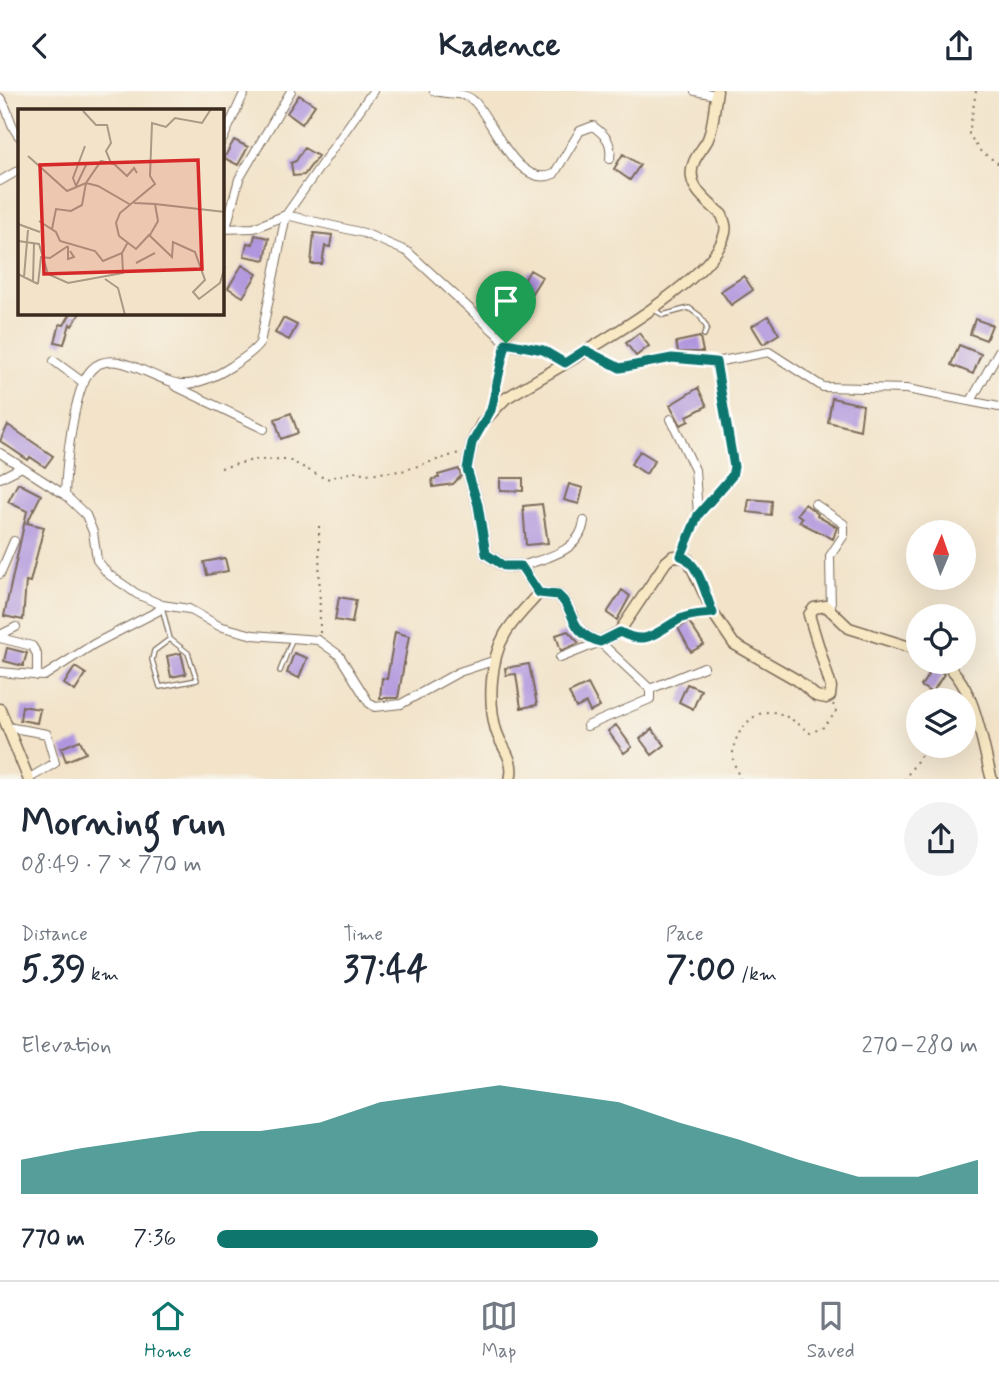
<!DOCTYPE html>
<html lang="en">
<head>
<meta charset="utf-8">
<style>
	:root { --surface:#fff; --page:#f2f2f3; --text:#1f2937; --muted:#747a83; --line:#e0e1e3; --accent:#0f766e }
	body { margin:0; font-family:Mynerve,sans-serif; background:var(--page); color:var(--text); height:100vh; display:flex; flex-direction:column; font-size:26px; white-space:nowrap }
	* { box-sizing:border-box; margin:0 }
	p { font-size:23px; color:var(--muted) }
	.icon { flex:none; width:38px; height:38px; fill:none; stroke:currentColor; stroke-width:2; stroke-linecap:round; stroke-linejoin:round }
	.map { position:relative; height:688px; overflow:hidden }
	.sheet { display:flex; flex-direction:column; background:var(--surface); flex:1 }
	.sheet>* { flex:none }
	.needle { width:46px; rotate:2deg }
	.fabs { position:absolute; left:906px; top:429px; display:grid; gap:14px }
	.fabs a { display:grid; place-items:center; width:70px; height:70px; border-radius:50%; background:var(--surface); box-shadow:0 7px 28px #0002; font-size:35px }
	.pin { position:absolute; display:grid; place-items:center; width:60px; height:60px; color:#fff; margin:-72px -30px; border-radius:50% 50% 50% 0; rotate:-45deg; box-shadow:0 0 7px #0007 }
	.pin .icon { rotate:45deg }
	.round { display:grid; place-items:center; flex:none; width:74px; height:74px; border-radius:37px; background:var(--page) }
	.overview { display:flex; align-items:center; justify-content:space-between; height:119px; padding:0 21px }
	h1 { font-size:38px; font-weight:700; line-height:52px }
	.figures { display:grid; grid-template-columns:repeat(3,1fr); gap:10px; height:119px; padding:7px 21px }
	.figures div { display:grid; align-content:center }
	.figures b { font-size:35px; font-weight:700 }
	.figures small { font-size:19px; font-weight:400 }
	.figures p { font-size:19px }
	.chart { height:196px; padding:14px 21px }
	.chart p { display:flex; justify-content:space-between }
	.chart svg { width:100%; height:126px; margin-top:7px; fill:var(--accent); opacity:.7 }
	ul { padding:0 21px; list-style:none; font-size:23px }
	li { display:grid; grid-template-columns:112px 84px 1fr; align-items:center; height:52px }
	li i { height:18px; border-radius:9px; background:var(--accent) }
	header { display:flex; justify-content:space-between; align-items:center; height:91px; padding:0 21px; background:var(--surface); font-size:32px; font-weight:700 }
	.dock { display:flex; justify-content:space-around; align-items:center; height:98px; border-top:2px solid var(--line); background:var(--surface); font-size:19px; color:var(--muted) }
	.dock a { display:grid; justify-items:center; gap:4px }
	.dock .selected { color:var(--accent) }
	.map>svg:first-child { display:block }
	.building { fill:#b096de }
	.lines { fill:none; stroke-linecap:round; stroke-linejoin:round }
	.lane-casing { stroke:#7b6b5a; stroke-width:6 }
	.street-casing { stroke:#7b6b5a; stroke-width:10 }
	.secondary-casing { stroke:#7b6b5a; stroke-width:13 }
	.path { stroke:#7b6b5a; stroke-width:2; stroke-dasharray:2 5; stroke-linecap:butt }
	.lane { stroke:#fff; stroke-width:3.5 }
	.street { stroke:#fff; stroke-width:8 }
	.secondary { stroke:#f8e8c3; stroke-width:10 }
	.route-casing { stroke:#fff; stroke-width:14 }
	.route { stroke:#0f766e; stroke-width:9 }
	.inset-road { fill:none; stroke:#a99985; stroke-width:2 }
	.view { fill:#d62828; fill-opacity:0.15; stroke:#d62828; stroke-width:3.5 }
	.inset-edge { fill:none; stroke:#3b2a1e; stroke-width:3.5 }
</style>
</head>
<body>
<header><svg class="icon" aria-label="back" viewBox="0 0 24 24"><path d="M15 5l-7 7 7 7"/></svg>Kadence<svg class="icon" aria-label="share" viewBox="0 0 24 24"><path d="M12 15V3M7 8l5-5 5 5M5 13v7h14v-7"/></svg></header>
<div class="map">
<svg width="999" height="689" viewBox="0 0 999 689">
	<rect width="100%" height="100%" fill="#f7f3e8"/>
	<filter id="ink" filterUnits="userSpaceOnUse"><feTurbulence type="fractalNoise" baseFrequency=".0143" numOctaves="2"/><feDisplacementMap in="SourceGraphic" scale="14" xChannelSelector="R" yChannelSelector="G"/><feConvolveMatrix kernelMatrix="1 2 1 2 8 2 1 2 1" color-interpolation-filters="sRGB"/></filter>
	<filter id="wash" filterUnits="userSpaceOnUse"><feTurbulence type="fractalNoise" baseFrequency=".00686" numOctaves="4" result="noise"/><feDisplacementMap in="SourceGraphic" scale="28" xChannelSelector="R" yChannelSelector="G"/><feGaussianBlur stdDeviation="1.57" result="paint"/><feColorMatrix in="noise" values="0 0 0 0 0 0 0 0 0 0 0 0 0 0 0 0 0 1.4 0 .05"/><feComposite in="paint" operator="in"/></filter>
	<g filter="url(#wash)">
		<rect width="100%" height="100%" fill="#f2e3c9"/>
		<g id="blocks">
			<!-- building -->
			<path class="building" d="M299,4L315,14L302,33L287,22Z
				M234,49L248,56L238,74L224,67Z
				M304,57L318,65L304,84L293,85L291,72L296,70Z
				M623,63L640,74L630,89L614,78Z
				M314,142L332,144L330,156L325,155L322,173H311Z
				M255,144L269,147L265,169L244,165L247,152L253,153Z
				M242,174L257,183L243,206L228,197Z
				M530,179L542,186L528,208L517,202Z
				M744,185L753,199L731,214L721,200Z
				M71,222H80L72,235L70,233L64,253L55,251L60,233L64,234Z
				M768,225L779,243L763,253L752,235Z
				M283,227L297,234L289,249L275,242Z
				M975,228L992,234L986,249L970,243Z
				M639,242L649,255L636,265L626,252Z
				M700,246L703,261H678L676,251Z
				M959,254L981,263L973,283L951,274Z
				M698,297L707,315L687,325L689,330L681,334L670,314Z
				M832,307L863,314L860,339L828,331Z
				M291,322L298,342L281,348L275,328Z
				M8,334L53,365L45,376L30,366L28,369L0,350Z
				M640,360L655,369L646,383L631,373Z
				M459,378L461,385L453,393L433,396L432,388L439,387L438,384Z
				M500,387H523V400L500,399Z
				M18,392L41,404L27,432L44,436L30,491L26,490L23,529L4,525L27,420L8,411Z
				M569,393L583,397L579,413L564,409Z
				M749,408L772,410L771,424L747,421Z
				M542,413L548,452L526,454L523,415Z
				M805,413L818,423L817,425L837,436L833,448L799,431L802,427L797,423Z
				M225,467L228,480L207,484L204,471Z
				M622,499L630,505L617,529L607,522Z
				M339,506L356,509L352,532L335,529Z
				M689,531L704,554L691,561L678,537Z
				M568,540L579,552L561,560L556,544Z
				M395,541L409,545L398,607H380L382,587L387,588Z
				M7,557L27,562L23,575L4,570Z
				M181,562L186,583L171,586L167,565Z
				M294,562L307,567L299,587L287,582Z
				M529,573L537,614L521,617L516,583L506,584L505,577Z
				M934,575L944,583L932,602L921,595Z
				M75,576L86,583L75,600L64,593Z
				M588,593L600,616L590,621L586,612L576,617L569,602Z
				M687,593L701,599L693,618L679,611Z
				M22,615L40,618L37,632L20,629Z
				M616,634L632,656L624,662L608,640Z
				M652,638L665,654L652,664L640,648Z
				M80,649L86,662L66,670L61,657Z"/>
		</g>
	</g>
	<g filter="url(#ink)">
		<use href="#blocks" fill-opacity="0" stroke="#7b6b5a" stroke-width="2"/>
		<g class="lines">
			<defs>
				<path id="lane" d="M654,219L663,224L689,217L700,225L707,237L704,244
					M162,516L170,548L154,560L152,569L160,596L197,589L188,562L170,548
					M280,580L293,546"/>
				<path id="street" d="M434,0C448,4 464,0 475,11C493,31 518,99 554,83L580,40L593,35C606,45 612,50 610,68
					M695,0L716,4
					M0,7C10,19 8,33 19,45
					M222,50L245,0
					M0,90L19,79
					M226,137L239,88L291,0
					M222,138L254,137L286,124L364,142L408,161L510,255L543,259L565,272
					M585,259L620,277L672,267L716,271L734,376L732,385L698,424L681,465
					M54,270L84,292
					M716,271L769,261L823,296L907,298L999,316
					M175,295L264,338
					M971,310L999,260
					M491,319L506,252
					M671,328L695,379L698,424
					M0,362L65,404L86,424L93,441L97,469L108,483L137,503L162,514L189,518L219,535L253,544L318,549L339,564L369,612L375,616L401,613L459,581L496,569
					M0,387L20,377
					M65,404C66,376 73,298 91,279C114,254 155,291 181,293C198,294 218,284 232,275C242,268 253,262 260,252L286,124L373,0
					M815,413L844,433V444L830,465L831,521
					M521,475C546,467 580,461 584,430
					M0,483L14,450
					M0,544L16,536
					M0,547L32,555L37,563V585
					M560,567L600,551L650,598
					M0,581L44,585L94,553L158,520L162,514
					M587,635L650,608V598L704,576
					M7,636L47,643L55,672L28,688"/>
				<path id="secondary" d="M539,502L521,475H504L486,463L478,414L467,378L472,352L482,332L506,307C554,278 710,196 724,145C727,138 725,132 722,124C707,110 684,95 694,71C697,63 704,56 708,48C714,33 714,16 717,0
					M539,502L558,504C577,520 567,541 600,551L619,541L666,471L673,465L688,468L713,522L734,553L797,589L816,605L826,607L830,605L831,596L809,524L814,517L826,515L849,537L919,559
					M942,570C976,594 981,650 992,689
					M0,618L29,689
					M510,689C516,668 501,657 496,639C488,611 490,569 505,543C513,529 528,515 539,502"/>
			</defs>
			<!-- lane casing -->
			<use href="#lane" class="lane-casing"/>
			<!-- street casing -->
			<use href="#street" class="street-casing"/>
			<!-- secondary casing -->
			<use href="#secondary" class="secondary-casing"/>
			<!-- path -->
			<path class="path" d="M976,0L969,43L979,59L999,73
				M221,377L253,369L287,368L326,388L357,380L365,383L402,380L462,361
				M319,435L320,542
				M627,545C653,558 676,524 701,523
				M740,689C738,682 734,674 733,667C731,647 750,619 772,621C785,622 800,634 810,642L824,636L836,621L833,613
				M904,689L928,654"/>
			<!-- lane -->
			<use href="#lane" class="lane"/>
			<!-- street -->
			<use href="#street" class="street"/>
			<!-- secondary -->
			<use href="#secondary" class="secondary"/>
		</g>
	</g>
	<g class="lines" filter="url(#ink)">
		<defs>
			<path id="route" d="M506,252L543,259L565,272L585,259L620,277L672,267L716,271L734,376L732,385L698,424L681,465C699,471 706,506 713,522C702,523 690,523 680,528C657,540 648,556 620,541L600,551C567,541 577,520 558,504L539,502L521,475H504L486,463L478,414L467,378L472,352L491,319Z"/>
		</defs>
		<!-- route casing -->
		<use href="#route" class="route-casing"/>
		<!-- route -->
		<use href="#route" class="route"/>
	</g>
	<!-- overview -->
	<g transform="translate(18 18)">
		<rect width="206" height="206" fill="#f2e3c9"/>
		<path class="inset-road" d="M193,0L184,14L157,9L148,18L134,14L132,67L137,75L102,104L98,114L101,127L118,140L131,126L154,148L155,133L177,143L187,171L175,183L181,190L202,174L207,157M65,2L78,16H89L93,34L88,42L93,54M10,47L49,82L68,74L80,77L113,96M58,77L55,69L67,37M58,77L69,54M116,94L137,95L140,112L132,126M137,95L207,103M21,112L38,123L42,132L77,142L85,152L104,144M0,115L22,123M34,120L38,100L53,102L64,96L68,74L83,52L96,55L109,67L116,59L119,64M0,132L21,135L30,165L50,174L105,164L104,144L110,133M50,137V150L56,148L52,142M118,154L137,144M0,165L20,175M6,168L10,121M87,170L100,179L107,206M15,173L16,134M20,175L23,148L32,149L50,137"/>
		<path class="view" d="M180,51L184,160L26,165L22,56Z"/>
		<rect width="206" height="206" class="inset-edge"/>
	</g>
</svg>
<div class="fabs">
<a><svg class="needle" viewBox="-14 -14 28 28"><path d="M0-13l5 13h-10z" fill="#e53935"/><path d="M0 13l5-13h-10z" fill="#747a83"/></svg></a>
<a><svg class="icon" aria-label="locate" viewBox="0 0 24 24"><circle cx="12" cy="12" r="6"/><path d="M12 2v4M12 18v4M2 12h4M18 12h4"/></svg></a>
<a><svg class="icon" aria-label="layers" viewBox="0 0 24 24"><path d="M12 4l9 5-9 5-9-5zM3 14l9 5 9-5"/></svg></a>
</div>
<div class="pin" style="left:506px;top:252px;background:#1e9e55"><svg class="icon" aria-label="arrive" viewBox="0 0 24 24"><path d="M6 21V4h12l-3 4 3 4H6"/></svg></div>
</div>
<section class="sheet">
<div class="overview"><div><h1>Morning run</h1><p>08:49 · 7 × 770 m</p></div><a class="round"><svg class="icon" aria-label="share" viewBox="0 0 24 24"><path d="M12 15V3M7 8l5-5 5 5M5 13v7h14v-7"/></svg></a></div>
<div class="figures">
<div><p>Distance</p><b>5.39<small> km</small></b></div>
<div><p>Time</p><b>37:44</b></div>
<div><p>Pace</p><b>7:00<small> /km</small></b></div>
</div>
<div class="chart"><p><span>Elevation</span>270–280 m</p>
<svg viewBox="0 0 160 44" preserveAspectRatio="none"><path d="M0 44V32L10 28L20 25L30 22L40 22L50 19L60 12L70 9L80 6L90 9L100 12L110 19L120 25L130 32L140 38L150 38L160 32V44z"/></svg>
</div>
<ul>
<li><b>770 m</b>7:36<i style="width:50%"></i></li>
</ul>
</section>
<nav class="dock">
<a class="selected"><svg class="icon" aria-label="home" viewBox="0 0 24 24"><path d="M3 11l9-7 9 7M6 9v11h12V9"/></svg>Home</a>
<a><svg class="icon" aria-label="map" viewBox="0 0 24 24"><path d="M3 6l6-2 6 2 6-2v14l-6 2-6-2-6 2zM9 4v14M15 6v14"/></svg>Map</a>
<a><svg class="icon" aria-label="saved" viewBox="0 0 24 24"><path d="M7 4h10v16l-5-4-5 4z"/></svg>Saved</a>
</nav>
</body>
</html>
